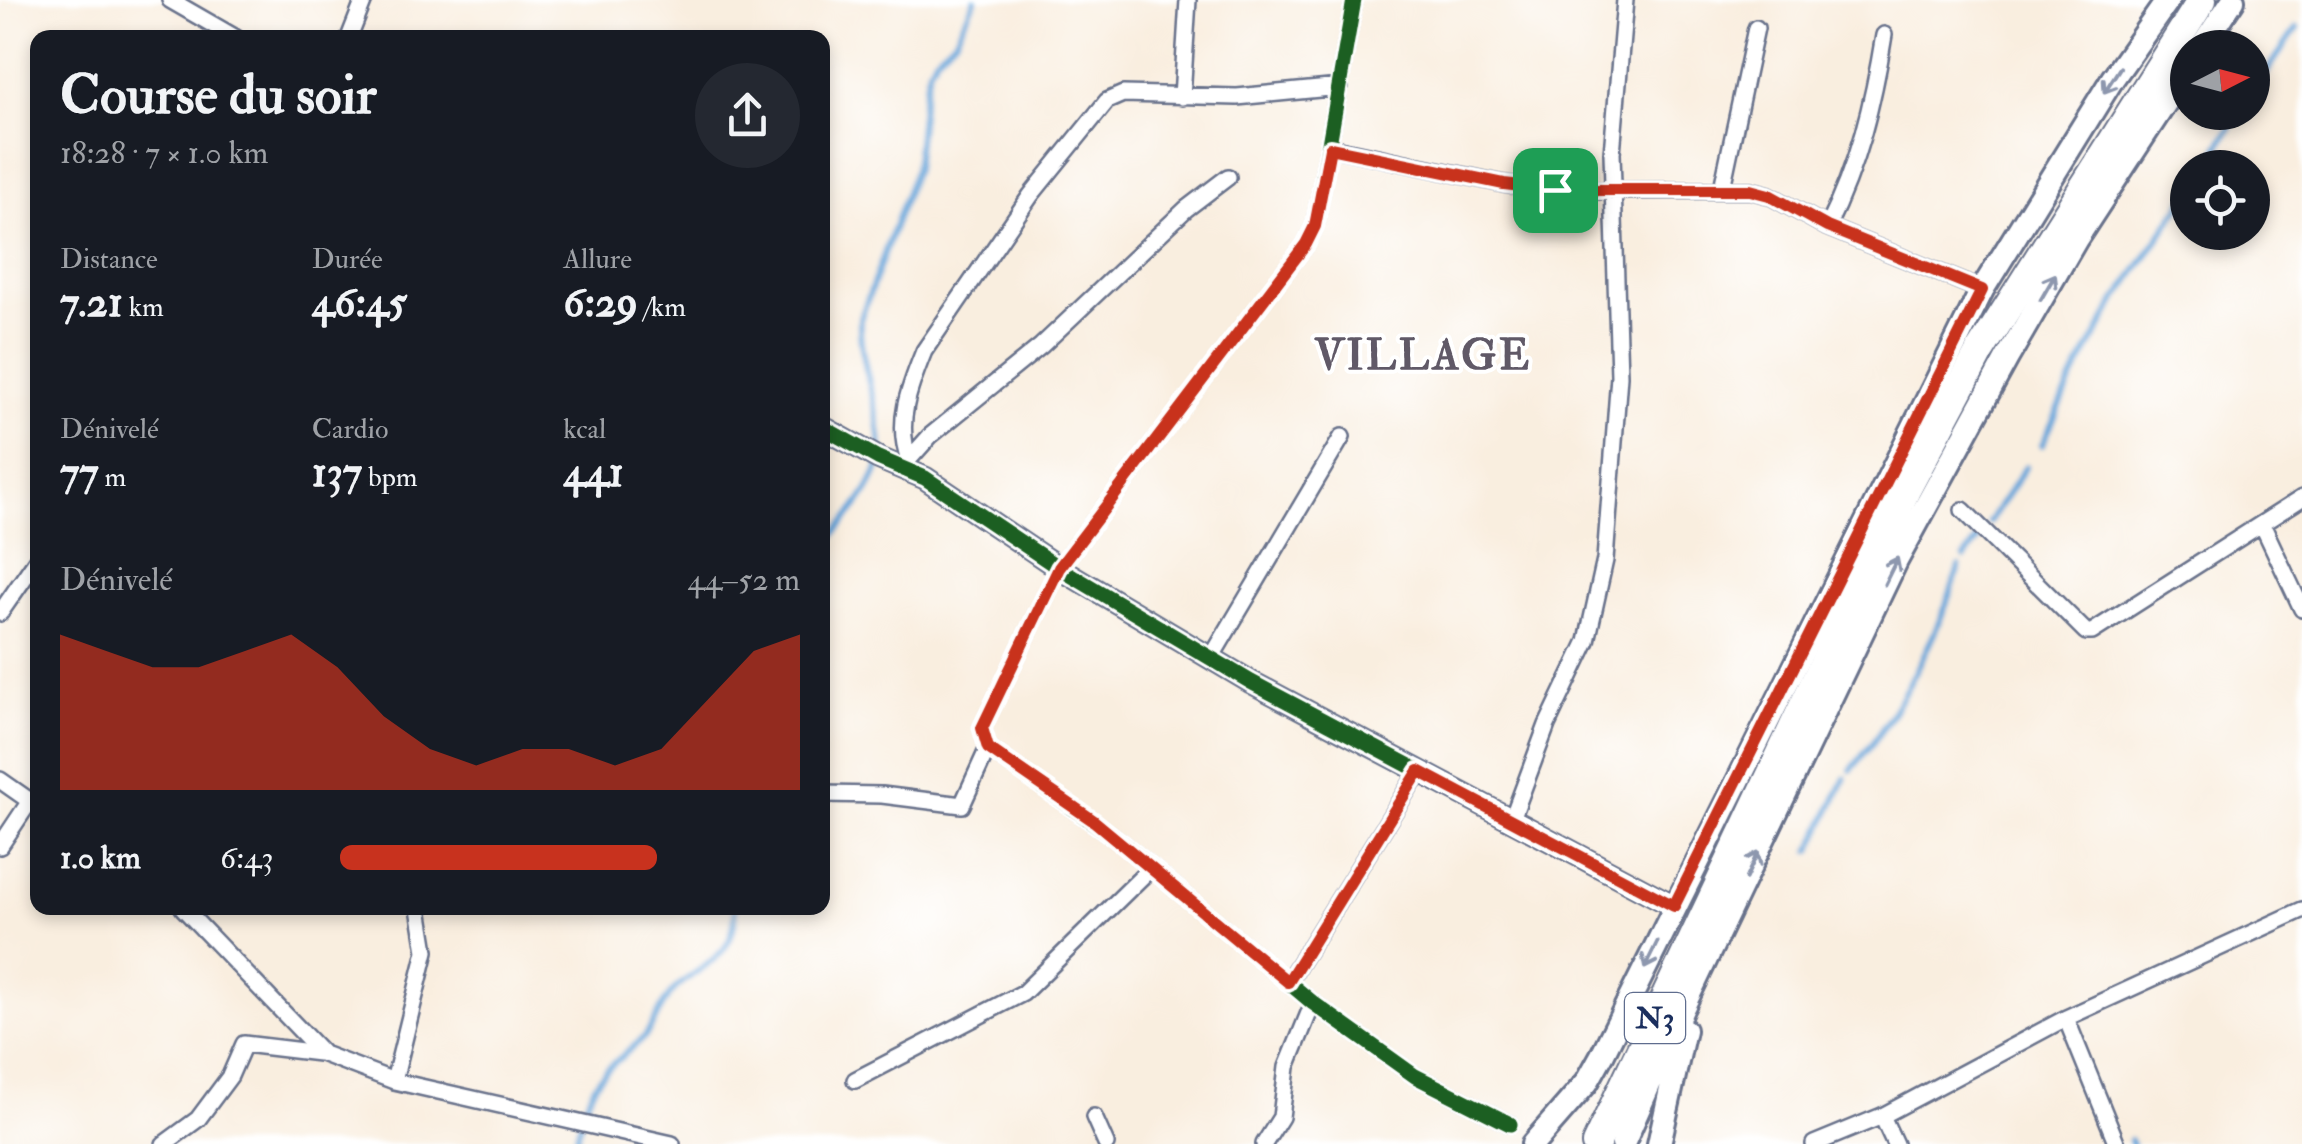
<!DOCTYPE html>
<html lang="fr">
<head>
<meta charset="utf-8">
<style>
	:root { --surface:#171b24; --page:#242831; --text:#f1f3f6; --muted:#9ea1a6; --accent:#c8321e }
	body { margin:0; font-family:"IM FELL Double Pica",serif; background:var(--page); color:var(--text); height:100vh; display:flex; flex-direction:column; font-size:38px; white-space:nowrap }
	* { box-sizing:border-box; margin:0 }
	p { font-size:32px; color:var(--muted) }
	.icon { flex:none; width:55px; height:55px; fill:none; stroke:currentColor; stroke-width:2; stroke-linecap:round; stroke-linejoin:round }
	.map { position:relative; flex:1; overflow:hidden }
	.panel { position:absolute; left:30px; top:30px; width:800px; height:885px; display:flex; flex-direction:column; background:var(--surface); border-radius:20px; box-shadow:0 5px 15px #0003 }
	.panel>* { flex:none }
	.needle { width:65px; rotate:84deg }
	.buttons { position:absolute; left:2170px; top:30px; display:grid; gap:20px }
	.buttons a { display:grid; place-items:center; width:100px; height:100px; border-radius:50%; background:var(--surface); box-shadow:0 5px 15px #0003; font-size:50px }
	.pin { position:absolute; display:grid; place-items:center; width:85px; height:85px; color:#fff; margin:-42px; border-radius:20px; box-shadow:0 5px 15px #0006 }
	.round { display:grid; place-items:center; flex:none; width:105px; height:105px; border-radius:52px; background:var(--page) }
	.summary { display:flex; align-items:center; justify-content:space-between; height:170px; padding:0 30px }
	h1 { font-size:55px; font-weight:700; line-height:75px }
	.stats { display:grid; grid-template-columns:repeat(3,1fr); gap:15px; height:170px; padding:10px 30px }
	.stats div { display:grid; align-content:center }
	.stats b { font-size:42px; font-weight:700 }
	.stats small { font-size:28px; font-weight:400 }
	.stats p { font-size:28px }
	.chart { height:280px; padding:20px 30px }
	.chart p { display:flex; justify-content:space-between }
	.chart svg { width:100%; height:180px; margin-top:10px; fill:var(--accent); opacity:.7 }
	ul { padding:0 30px; list-style:none; font-size:32px }
	li { display:grid; grid-template-columns:160px 120px 1fr; align-items:center; height:75px }
	li i { height:25px; border-radius:12px; background:var(--accent) }
	.map>svg:first-child { display:block }
	.lines { fill:none; stroke-linecap:round; stroke-linejoin:round }
	.stream { stroke:#68a6da; stroke-width:6 }
	.street-casing { stroke:#69728b; stroke-width:20 }
	.secondary-casing { stroke:#69728b; stroke-width:25 }
	.primary-casing { stroke:#69728b; stroke-width:28 }
	.highway-casing { stroke:#69728b; stroke-width:32 }
	.street { stroke:#fff; stroke-width:15 }
	.secondary { stroke:#fff; stroke-width:20 }
	.primary { stroke:#fff; stroke-width:22 }
	.highway { stroke:#fff; stroke-width:28 }
	.cycleway-casing { stroke:#fff; stroke-width:21 }
	.cycleway { stroke:#1b5e20; stroke-width:15 }
	.oneway { stroke:#8d97ae }
	.route-casing { stroke:#fff; stroke-width:20 }
	.route { stroke:#c8321e; stroke-width:12 }
	.labels { text-anchor:middle; dominant-baseline:central; stroke-width:8; stroke-linejoin:round; paint-order:stroke }
	.shield { fill:#fff; stroke:#5f6d8e; stroke-width:2.5 }
	.shield-label { font-size:30px; font-weight:bold; fill:#1b2f5e }
	.district-label { font-size:42px; font-weight:bold; letter-spacing:2.5px; fill:#605967; stroke:#fff }
</style>
</head>
<body>
<div class="map">
<svg width="2302" height="1144" viewBox="0 0 2302 1144">
	<rect width="100%" height="100%" fill="#fff"/>
	<filter id="ink" filterUnits="userSpaceOnUse"><feTurbulence type="fractalNoise" baseFrequency=".01" numOctaves="2"/><feDisplacementMap in="SourceGraphic" scale="20" xChannelSelector="R" yChannelSelector="G"/><feConvolveMatrix kernelMatrix="1 2 1 2 8 2 1 2 1" color-interpolation-filters="sRGB"/></filter>
	<filter id="wash" filterUnits="userSpaceOnUse"><feTurbulence type="fractalNoise" baseFrequency=".0048" numOctaves="4" result="noise"/><feDisplacementMap in="SourceGraphic" scale="40" xChannelSelector="R" yChannelSelector="G"/><feGaussianBlur stdDeviation="2.25" result="paint"/><feColorMatrix in="noise" values="0 0 0 0 0 0 0 0 0 0 0 0 0 0 0 0 0 1.4 0 .05"/><feComposite in="paint" operator="in"/></filter>
	<g filter="url(#wash)">
		<rect width="100%" height="100%" fill="#f9eedf"/>
		<g class="lines">
			<!-- stream -->
			<path class="stream" d="M2252,93L2297,28
				M2205,168L2240,112
				M2042,445L2075,374L2116,301L2188,195
				M1989,522L2026,466
				M822,549C841,526 877,488 880,458C885,419 858,364 860,320L915,169L922,105L929,70L936,57L956,38L975,0
				M1965,558L1983,531
				M1851,770C1895,720 1940,631 1959,567
				M1811,851L1845,778
				M2130,1140L2132,1144
				M575,1144C580,1122 586,1097 599,1079C611,1062 631,1051 645,1036C656,1022 661,1003 674,990C704,961 736,959 735,908"/>
		</g>
	</g>
	<g filter="url(#ink)">
		<g class="lines">
			<defs>
				<path id="street" d="M170,0L236,38
					M1354,0L1315,225L1306,244L1059,568L982,728L988,748L1122,843L1313,1003L1415,1076L1510,1124
					M349,38L364,0
					M1182,97L1188,0
					M1330,147L1504,184L1555,191L1750,190L1769,195L1827,227L1982,290
					M1722,188L1756,28
					M1827,227C1858,165 1873,103 1884,35
					M909,459C895,422 910,386 924,351L1031,195L1107,101L1123,94L1237,97L1340,87
					M904,465L930,436L1041,346L1186,209L1228,177
					M1963,510L2086,632H2092L2302,498
					M2262,524L2302,609
					M0,613L38,558
					M1211,658L1342,437
					M0,780L30,801
					M822,794L882,795L962,805L988,748
					M1512,819L1547,725L1587,641L1605,560L1619,376L1612,153L1625,0
					M0,846L30,801L38,796
					M183,908L323,1054L394,1081L672,1144
					M1288,982L1419,771
					M2066,1018L2117,1144
					M855,1080L1023,993L1151,868
					M394,1081L426,951L419,908
					M1882,1116L1895,1144
					M1094,1117L1106,1144
					M164,1144L198,1119L230,1076L244,1044L319,1053
					M1264,1144L1281,1117L1287,1067L1313,1003
					M1814,1144L1882,1116L2066,1018L2302,910"/>
				<path id="secondary" d="M822,427L878,458L925,478L1059,568L1251,682L1674,906"/>
				<path id="primary" d="M2201,48L2233,0
					M1533,1144L1587,1082L1602,1055L1982,290L2113,78L2168,0
					M1623,1144L1682,1009L1896,561L2007,358L2076,239L2188,68
					M1659,1144L1684,1030"/>
				<path id="highway" d="M1596,1144L1906,490L1980,351L2202,0"/>
			</defs>
			<!-- street casing -->
			<use href="#street" class="street-casing"/>
			<!-- secondary casing -->
			<use href="#secondary" class="secondary-casing"/>
			<!-- primary casing -->
			<use href="#primary" class="primary-casing"/>
			<!-- highway casing -->
			<use href="#highway" class="highway-casing"/>
			<!-- street -->
			<use href="#street" class="street"/>
			<!-- secondary -->
			<use href="#secondary" class="secondary"/>
			<!-- primary -->
			<use href="#primary" class="primary"/>
			<!-- highway -->
			<use href="#highway" class="highway"/>
			<defs>
				<path id="cycleway" d="M1354,0L1315,225L1306,244L1059,568L982,728L988,748L1122,843L1313,1003L1415,1076L1510,1124
					M822,427L878,458L925,478L1059,568L1251,682L1674,906"/>
			</defs>
			<!-- cycleway casing -->
			<use href="#cycleway" class="cycleway-casing"/>
			<!-- cycleway -->
			<use href="#cycleway" class="cycleway"/>
		</g>
		<!-- one-way arrows -->
		<defs><path id="oneway-shaft" d="M-6 0H5M1.5-3L5.5 0L1.5 3" fill="none" stroke-width="1.6" stroke-linecap="round" stroke-linejoin="round" transform="scale(2.5)"/></defs>
		<g class="oneway">
			<use href="#oneway-shaft" transform="translate(2112 80) rotate(123)"/>
			<use href="#oneway-shaft" transform="translate(2048 287) rotate(-60)"/>
			<use href="#oneway-shaft" transform="translate(1891 571) rotate(-64)"/>
			<use href="#oneway-shaft" transform="translate(1752 865) rotate(-65)"/>
			<use href="#oneway-shaft" transform="translate(1651 955) rotate(116)"/>
		</g>
	</g>
	<g class="lines" filter="url(#ink)">
		<defs>
			<path id="route" d="M1330,148L1504,184L1555,190H1750L1769,195L1827,227L1982,290L1674,906L1419,771L1288,982L1094,821L988,748L982,728L1059,568L1306,244L1315,226Z"/>
		</defs>
		<!-- route casing -->
		<use href="#route" class="route-casing"/>
		<!-- route -->
		<use href="#route" class="route"/>
	</g>
	<g class="labels">
		<!-- shield labels -->
		<rect class="shield" x="1625" y="993" width="60" height="50" rx="8"/>
		<g class="shield-label">
			<text x="1655" y="1018">N3</text>
		</g>
		<!-- district labels -->
		<g class="district-label">
			<text x="1423" y="356">VILLAGE</text>
		</g>
	</g>
</svg>
<div class="buttons">
<a><svg class="needle" viewBox="-14 -14 28 28"><path d="M0-13l5 13h-10z" fill="#e53935"/><path d="M0 13l5-13h-10z" fill="#9ea1a6"/></svg></a>
<a><svg class="icon" aria-label="locate" viewBox="0 0 24 24"><circle cx="12" cy="12" r="6"/><path d="M12 2v4M12 18v4M2 12h4M18 12h4"/></svg></a>
</div>
<div class="pin" style="left:1555px;top:190px;background:#1e9e55"><svg class="icon" aria-label="arrive" viewBox="0 0 24 24"><path d="M6 21V4h12l-3 4 3 4H6"/></svg></div>
<section class="panel">
<div class="summary"><div><h1>Course du soir</h1><p>18:28 · 7 × 1.0 km</p></div><a class="round"><svg class="icon" aria-label="share" viewBox="0 0 24 24"><path d="M12 15V3M7 8l5-5 5 5M5 13v7h14v-7"/></svg></a></div>
<div class="stats">
<div><p>Distance</p><b>7.21<small> km</small></b></div>
<div><p>Durée</p><b>46:45</b></div>
<div><p>Allure</p><b>6:29<small> /km</small></b></div>
</div>
<div class="stats">
<div><p>Dénivelé</p><b>77<small> m</small></b></div>
<div><p>Cardio</p><b>137<small> bpm</small></b></div>
<div><p>kcal</p><b>441</b></div>
</div>
<div class="chart"><p><span>Dénivelé</span>44–52 m</p>
<svg viewBox="0 0 160 44" preserveAspectRatio="none"><path d="M0 44V6L10 10L20 14L30 14L40 10L50 6L60 14L70 26L80 34L90 38L100 34L110 34L120 38L130 34L140 22L150 10L160 6V44z"/></svg>
</div>
<ul>
<li><b>1.0 km</b>6:43<i style="width:69%"></i></li>
</ul>
</section>
</div>
</body>
</html>
